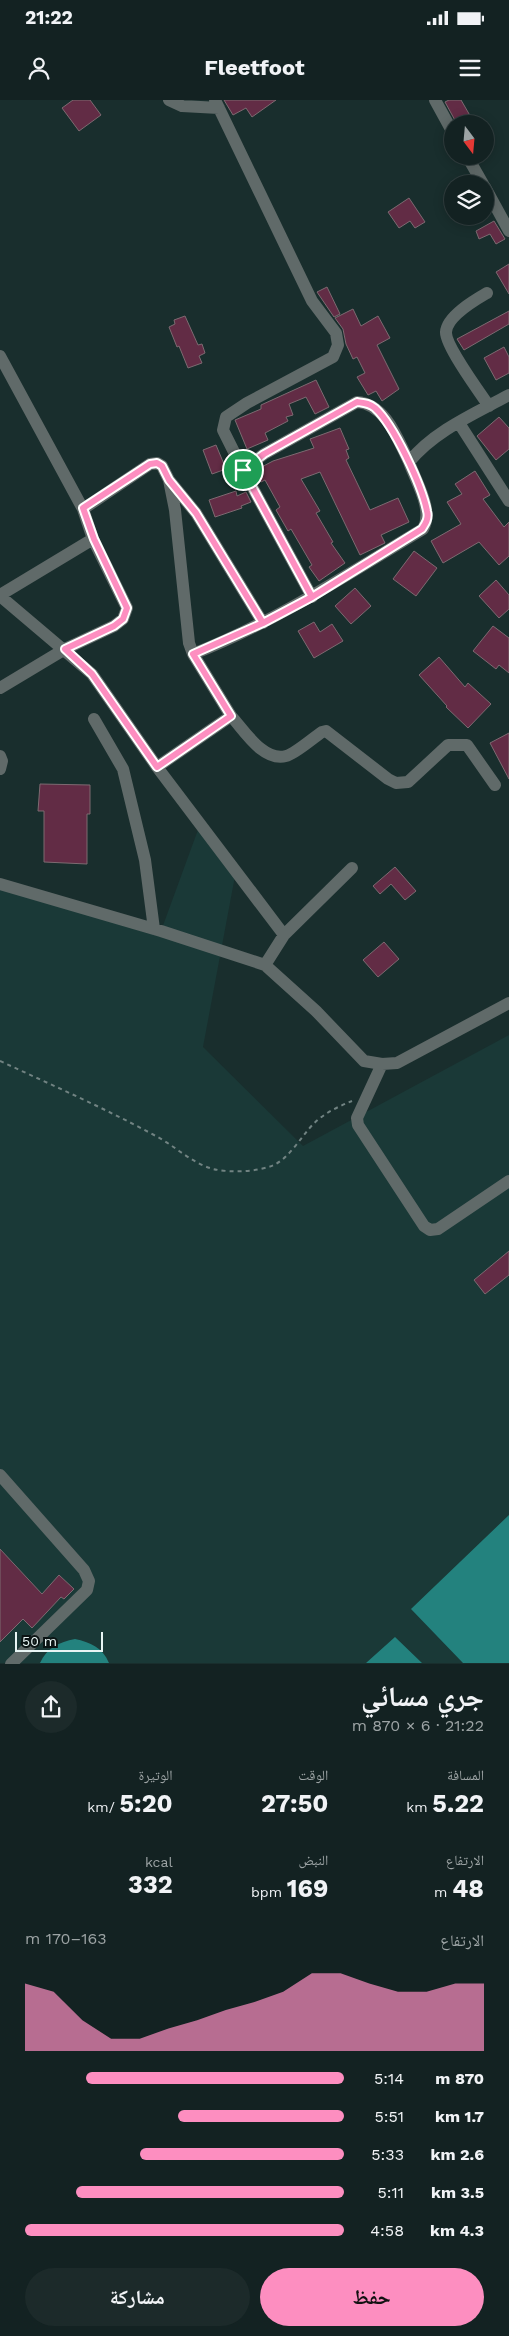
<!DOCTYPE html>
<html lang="ar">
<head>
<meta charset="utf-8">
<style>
	:root { --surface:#132222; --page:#1c2a2a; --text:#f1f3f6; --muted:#9da4a5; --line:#323f40; --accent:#fd8ec0 }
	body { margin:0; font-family:"Work Sans","Noto Naskh Arabic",sans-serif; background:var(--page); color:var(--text); direction:rtl; height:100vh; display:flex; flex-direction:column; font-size:19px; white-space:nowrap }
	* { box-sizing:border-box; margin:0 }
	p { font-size:16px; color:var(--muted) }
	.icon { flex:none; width:28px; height:28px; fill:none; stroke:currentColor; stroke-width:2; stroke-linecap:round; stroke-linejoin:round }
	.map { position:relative; height:1564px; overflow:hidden; direction:ltr }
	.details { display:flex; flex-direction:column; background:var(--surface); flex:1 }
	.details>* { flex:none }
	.needle { width:32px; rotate:164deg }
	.fabs { position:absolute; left:444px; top:15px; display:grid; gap:10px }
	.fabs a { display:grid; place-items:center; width:50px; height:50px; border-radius:50%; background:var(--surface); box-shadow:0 2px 12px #0003,0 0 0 1px var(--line); font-size:25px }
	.scale { position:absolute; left:15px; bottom:12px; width:88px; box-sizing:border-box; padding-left:5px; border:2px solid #e8f5f4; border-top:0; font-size:14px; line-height:18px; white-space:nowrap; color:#e8f5f4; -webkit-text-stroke:4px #0b1414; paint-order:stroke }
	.pin { position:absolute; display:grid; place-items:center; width:42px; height:42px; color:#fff; margin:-21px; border:2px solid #fff; border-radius:50%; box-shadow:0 1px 5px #0007 }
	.round { display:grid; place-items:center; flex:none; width:52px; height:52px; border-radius:26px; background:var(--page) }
	.headline { display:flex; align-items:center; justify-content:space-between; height:85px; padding:0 25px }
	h1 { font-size:28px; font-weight:700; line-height:38px }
	.figures { display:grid; grid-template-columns:repeat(3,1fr); gap:8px; height:85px; padding:5px 25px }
	.figures div { display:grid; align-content:center }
	.figures b { font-size:25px; font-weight:700 }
	.figures small { font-size:14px; font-weight:400 }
	.figures p { font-size:14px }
	.chart { height:140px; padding:10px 25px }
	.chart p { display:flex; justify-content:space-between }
	.chart svg { width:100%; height:90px; margin-top:5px; fill:var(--accent); opacity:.7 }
	.primary-button { display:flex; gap:10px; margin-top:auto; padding:10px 25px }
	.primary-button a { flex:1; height:58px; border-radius:30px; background:var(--accent); color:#111; font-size:20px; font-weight:700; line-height:58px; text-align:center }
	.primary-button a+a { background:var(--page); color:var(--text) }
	ul { padding:0 25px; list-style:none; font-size:16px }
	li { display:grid; grid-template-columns:80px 60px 1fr; align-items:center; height:38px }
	li i { height:12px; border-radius:6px; background:var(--accent) }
	.status { display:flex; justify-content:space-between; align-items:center; height:35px; padding:0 25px; background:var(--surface); direction:ltr }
	.status svg { height:14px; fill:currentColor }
	header { display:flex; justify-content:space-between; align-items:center; height:65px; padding:0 25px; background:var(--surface); font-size:22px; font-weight:700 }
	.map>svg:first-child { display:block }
	.built { fill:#1a3937 }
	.water { fill:#23827e }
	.building { fill:#622c45; stroke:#7d6a71 }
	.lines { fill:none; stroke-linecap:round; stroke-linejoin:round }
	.path { stroke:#718382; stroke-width:2; stroke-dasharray:4 4; stroke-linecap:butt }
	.minor { stroke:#606a69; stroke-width:12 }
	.route-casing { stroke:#fff; stroke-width:10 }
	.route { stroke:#fd8ec0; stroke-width:6 }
</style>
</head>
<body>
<div class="status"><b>21:22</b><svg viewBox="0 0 49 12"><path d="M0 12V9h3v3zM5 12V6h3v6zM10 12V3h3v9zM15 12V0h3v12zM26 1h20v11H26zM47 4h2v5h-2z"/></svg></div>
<header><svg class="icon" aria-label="menu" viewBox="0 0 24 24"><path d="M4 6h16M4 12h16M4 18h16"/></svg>Fleetfoot<svg class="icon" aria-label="person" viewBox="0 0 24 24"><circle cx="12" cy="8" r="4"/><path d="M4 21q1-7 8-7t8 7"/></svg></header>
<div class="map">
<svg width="509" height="1564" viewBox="0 0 509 1564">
	<rect width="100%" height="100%" fill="#192e2d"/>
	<!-- built -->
	<path class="built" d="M199,727L235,776L203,947L303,1046L509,935V1563H0V784L161,831Z"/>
	<!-- water -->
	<path class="water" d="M509,1415V1563H463L411,1509Z
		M395,1537L422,1563H366Z
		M75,1539C90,1542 103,1548 109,1563H40C47,1548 59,1542 75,1539Z"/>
	<!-- building -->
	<path class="building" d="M73,0H90L101,15L79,31L62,8Z
		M224,0H276L252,17L246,8L233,15Z
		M449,0H461L472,19L465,24H457L445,2Z
		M409,98L425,122L415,128L410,121L399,128L388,112Z
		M494,121L505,139L496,144L490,134L479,139L476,131Z
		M509,164V194L496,172Z
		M327,187L340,214L334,217L317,192Z
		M353,209L361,226L378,216L390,238L377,245L399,289L382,301L376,291L368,295L357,277L365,273L357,257L353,259L346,244L343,229L335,218Z
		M509,211V224L464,250L457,239Z
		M185,216L198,245L202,244L205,253L199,256L202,263L188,268L179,246L177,247L169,227L175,224L174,220Z
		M504,247L509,257V273L496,280L484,258Z
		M316,280L329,307L315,314L306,297L289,304L293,315L286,317L288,321L265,333L268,340L247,349L235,320L261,309V305Z
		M499,317L509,328V349L496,360L477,336Z
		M340,328L349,349L346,350L349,358L346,360L370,410L398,398L409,422L381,435L385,443L360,455L320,372L301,379L320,411L316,413L333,442L331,443L345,463L319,481L309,467L312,465L291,429L288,431L276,410L280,407L265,380L261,382L256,370L273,361L314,348L310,339Z
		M216,345L226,369L212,374L203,350Z
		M475,371L490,395L483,399L504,427L509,422V456L499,465L479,442L443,463L431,441L461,424L447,402L462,394L455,384Z
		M236,391L237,396L246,392L251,402L241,406L242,408L215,417L209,400Z
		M414,451L437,468L416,496L393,479Z
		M496,480L509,495V509L499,518L479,496Z
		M355,488L371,506L351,524L335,506Z
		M314,522L320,532L332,524L343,541L314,558L298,531Z
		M493,526L509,538V573L499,565L496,569L473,551Z
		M439,557L465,587L468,583L491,604L468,628L446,607L447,606L419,575Z
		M509,633V679L490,643Z
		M40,684L90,685V714H87V764L44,762V711H38Z
		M395,767L416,791L405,800L391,784L380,794L373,786Z
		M384,842L399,859L378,877L363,860Z
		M509,1151V1175L485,1194L474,1180Z
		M0,1449L42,1494L59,1475L74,1489L64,1499L61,1497L32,1528L23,1519L0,1542Z"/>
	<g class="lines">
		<!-- path -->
		<path class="path" d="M0,961C52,985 104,1008 154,1035C174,1045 191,1063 213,1069C231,1073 257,1072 274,1065C288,1058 298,1042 308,1030C320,1015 335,1008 352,1001"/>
		<!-- minor -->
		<path class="minor" d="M169,0L182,6L219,8
			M215,0L312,201L336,233L338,245L333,257L247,303L226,317L223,330L243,370
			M435,0L452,31
			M467,56L483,84
			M485,87L509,131
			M487,193C475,200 447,216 446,232C445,245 480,293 489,306
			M0,256L83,409L93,439L127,508L123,519L114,526L65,549L0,588
			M459,323L509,401
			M169,380L175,410L189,543L193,554C275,522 348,474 423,429C434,410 416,382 409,362C434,331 474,314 509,295
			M83,409L150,364L157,363L162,366L169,380L196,413L263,523
			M0,495L93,439
			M0,496L92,574L157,667L284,835L265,865
			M312,497L243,370L264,354L357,302C386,304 398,340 409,362
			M231,616C244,630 263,662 286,656C295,654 313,638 322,632L326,631L388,679L396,683L408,682L448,645H467L495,685
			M94,619L123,669L145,760L154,829
			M0,656L2,661L0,669
			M157,667L231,616L193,554
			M0,784L161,831L265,865L316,911L364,961L382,964L397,963L509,903
			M284,835L352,768
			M382,964L357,1018L358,1025L424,1126L430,1130L438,1129L509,1081
			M0,1375L84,1470L89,1481L87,1490L11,1564"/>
	</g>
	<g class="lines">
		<defs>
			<path id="route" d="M243,370L312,497L263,523L193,554L231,616L157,667L92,574L65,549L114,526L123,519L127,508L94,439L83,408L150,364L157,363L162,366L169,380L196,413L263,523L312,497L422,429C426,423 429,418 427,411C422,386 394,325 375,308C369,303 364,303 357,302L264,354L243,370"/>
		</defs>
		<!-- route casing -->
		<use href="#route" class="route-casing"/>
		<!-- route -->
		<use href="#route" class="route"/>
	</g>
</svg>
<div class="fabs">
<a><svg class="needle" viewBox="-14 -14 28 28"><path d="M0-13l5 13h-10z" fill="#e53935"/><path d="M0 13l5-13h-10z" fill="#9da4a5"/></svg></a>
<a><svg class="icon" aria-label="layers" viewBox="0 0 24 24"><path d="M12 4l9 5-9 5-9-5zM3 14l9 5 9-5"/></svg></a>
</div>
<div class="scale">50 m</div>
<div class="pin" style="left:243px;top:370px;background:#1e9e55"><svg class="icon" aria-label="arrive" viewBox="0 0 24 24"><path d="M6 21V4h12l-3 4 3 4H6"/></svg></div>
</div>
<section class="details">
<div class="headline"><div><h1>جري مسائي</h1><p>21:22 · 6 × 870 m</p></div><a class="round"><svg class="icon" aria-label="share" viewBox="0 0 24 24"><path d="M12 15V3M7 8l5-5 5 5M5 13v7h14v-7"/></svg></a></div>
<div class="figures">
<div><p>المسافة</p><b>5.22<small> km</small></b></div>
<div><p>الوقت</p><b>27:50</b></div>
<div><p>الوتيرة</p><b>5:20<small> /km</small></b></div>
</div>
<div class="figures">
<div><p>الارتفاع</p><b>48<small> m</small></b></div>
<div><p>النبض</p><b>169<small> bpm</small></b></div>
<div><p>kcal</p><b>332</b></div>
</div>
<div class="chart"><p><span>الارتفاع</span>163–170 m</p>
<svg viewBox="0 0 160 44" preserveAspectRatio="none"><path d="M0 44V11L10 15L20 29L30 38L40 38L50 33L60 29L70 24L80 20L90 15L100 6L110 6L120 11L130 15L140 15L150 11L160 11V44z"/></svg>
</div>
<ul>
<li><b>870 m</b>5:14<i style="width:81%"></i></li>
<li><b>1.7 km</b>5:51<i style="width:52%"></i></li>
<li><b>2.6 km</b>5:33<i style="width:64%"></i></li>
<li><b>3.5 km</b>5:11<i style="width:84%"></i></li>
<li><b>4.3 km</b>4:58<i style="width:100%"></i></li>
</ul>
<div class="primary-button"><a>حفظ</a><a>مشاركة</a></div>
</section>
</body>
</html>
